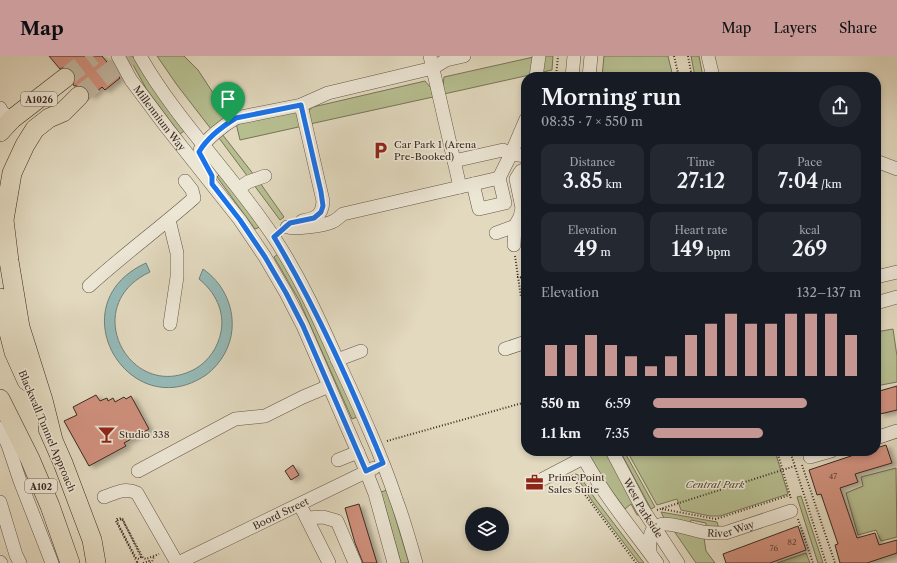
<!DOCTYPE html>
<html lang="en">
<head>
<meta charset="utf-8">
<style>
	:root { --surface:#171b24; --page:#242831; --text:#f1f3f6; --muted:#9ea1a6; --accent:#c59692 }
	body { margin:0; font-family:"Libre Caslon Text",serif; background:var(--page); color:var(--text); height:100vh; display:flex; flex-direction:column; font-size:15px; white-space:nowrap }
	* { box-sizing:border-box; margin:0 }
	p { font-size:13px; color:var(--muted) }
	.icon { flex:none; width:22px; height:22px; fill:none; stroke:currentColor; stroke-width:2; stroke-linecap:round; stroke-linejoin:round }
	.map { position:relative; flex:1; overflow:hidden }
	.side { position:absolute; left:521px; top:16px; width:360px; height:384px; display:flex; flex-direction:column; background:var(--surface); border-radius:16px; box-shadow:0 2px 6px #0003 }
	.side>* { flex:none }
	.controls { position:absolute; left:465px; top:451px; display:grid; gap:8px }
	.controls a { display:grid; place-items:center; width:44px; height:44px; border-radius:50%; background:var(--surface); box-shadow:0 2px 6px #0003; font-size:20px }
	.pin { position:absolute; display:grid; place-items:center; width:34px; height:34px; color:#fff; margin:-41px -17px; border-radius:50% 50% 50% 0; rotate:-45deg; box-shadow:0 0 4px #0007 }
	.pin .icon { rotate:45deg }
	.round { display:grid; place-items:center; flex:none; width:42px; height:42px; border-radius:21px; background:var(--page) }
	.overview { display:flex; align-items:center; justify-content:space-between; height:68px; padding:0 20px }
	h1 { font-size:22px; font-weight:600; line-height:30px }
	.figures { display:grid; grid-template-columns:repeat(3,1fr); gap:6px; height:68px; padding:4px 20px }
	.figures div { display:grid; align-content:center; border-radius:10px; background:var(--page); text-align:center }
	.figures b { font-size:20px; font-weight:600 }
	.figures small { font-size:11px; font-weight:400 }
	.figures p { font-size:11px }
	.chart { height:112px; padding:8px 20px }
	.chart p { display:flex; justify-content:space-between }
	.chart svg { width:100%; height:72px; margin-top:4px; stroke:var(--accent); stroke-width:6 }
	ul { padding:0 20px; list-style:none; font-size:13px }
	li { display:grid; grid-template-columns:64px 48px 1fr; align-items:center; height:30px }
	li i { height:10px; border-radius:5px; background:var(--accent) }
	header { display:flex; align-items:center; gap:24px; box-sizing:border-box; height:56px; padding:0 20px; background:var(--accent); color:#111 }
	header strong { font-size:19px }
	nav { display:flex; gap:22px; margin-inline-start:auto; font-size:14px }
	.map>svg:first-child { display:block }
	.green { fill:#b6be90; stroke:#797459 }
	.water { fill:#95b9b6; stroke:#71807b }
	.building { fill:#d1917e; stroke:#3c2b22; filter:url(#shadow) }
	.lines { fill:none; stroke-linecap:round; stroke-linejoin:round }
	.highway-tunnel { stroke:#c1b6a0; stroke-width:19; stroke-dasharray:19 10; stroke-linecap:butt }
	.minor-casing { stroke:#665649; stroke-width:14 }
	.highway-casing { stroke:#3c2b22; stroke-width:20 }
	.path { stroke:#3c2b22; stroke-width:2; stroke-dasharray:1 2; stroke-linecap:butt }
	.minor { stroke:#ece6d5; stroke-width:13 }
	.highway { stroke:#e2d9bf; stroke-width:19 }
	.path-bridge { stroke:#3c2b22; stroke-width:2; stroke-dasharray:1 2; stroke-linecap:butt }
	.route-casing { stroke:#fff; stroke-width:8 }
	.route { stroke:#1a73e8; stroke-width:5 }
	.labels { text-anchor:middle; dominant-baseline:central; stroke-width:3; stroke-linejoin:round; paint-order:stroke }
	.number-label { font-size:8px; fill:#614439 }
	.shield { fill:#ece6d5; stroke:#716358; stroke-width:1 }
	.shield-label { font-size:9px; font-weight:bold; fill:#3c2b22 }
	.street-label { font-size:10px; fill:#3c2b22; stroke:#ece6d5 }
	.poi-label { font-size:10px; fill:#3c2b22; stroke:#ece6d5; text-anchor:start }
	.park-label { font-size:10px; font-style:italic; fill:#544838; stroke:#ece6d5 }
</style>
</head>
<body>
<header>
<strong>Map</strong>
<nav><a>Map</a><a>Layers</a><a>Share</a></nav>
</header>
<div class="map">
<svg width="897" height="507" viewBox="0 0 897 507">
	<defs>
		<filter id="shadow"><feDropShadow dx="4.5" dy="2.5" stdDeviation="2" flood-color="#0004"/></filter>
	</defs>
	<rect width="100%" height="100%" fill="#e2d9bf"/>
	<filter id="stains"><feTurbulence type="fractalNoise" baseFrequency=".005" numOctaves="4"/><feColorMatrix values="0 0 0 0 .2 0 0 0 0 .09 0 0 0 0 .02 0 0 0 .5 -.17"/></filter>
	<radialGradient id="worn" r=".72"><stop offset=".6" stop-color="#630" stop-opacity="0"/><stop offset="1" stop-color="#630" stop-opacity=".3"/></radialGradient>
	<!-- green -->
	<path class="green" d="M128,0H133L152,31L184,75L180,78L147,34Z
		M157,0H184L198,14L217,43L222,47H233L235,55L211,73L177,29Z
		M538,0H553L552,14L444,38L443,30L444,21Z
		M604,0H668L673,21H602Z
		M691,0H699L703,21H695Z
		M425,25L431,32L433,41L310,68L309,54L313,51Z
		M296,56L303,70L240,84L236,67Z
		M222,78L258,124L284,161L280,164L219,82Z
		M221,117L260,171L255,173L217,121Z
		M278,198L302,241L357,361L352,363L299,244L274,201Z
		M893,273L897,300V326L876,330V276Z
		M587,395H606L639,459H637L631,448L625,453L606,428Z
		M620,395H624L655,451L651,453Z
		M627,395H775L788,438L720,460H710L681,454L677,443L657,449Z
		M896,412L897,481L881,485L876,474L858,479L846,437L863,430L861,421Z
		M575,418L579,419L596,444L644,507H639L592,445Z
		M387,434L409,507H401L381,436Z
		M801,440L823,507H818L797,441Z
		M661,456L717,466L719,473L706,472V467L691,464L690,469L665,464Z
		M674,475L704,482L706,495L715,507H696Z
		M806,497L810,507H777Z"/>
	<!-- water -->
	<path class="water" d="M146,207L150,216C77,250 131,348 195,313C209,305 218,291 221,276C225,255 215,236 199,223L203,213C222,226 234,249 232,273C231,290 221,308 206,319C129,371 56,248 146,207Z"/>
	<!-- building -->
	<path class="building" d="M49,0H102L120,22L105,34L102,31L90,41L89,37L86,32L81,29L75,30L73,29L76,21L73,15L69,12L64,11L60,13Z
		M897,330V354L880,358L876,343V336Z
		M96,339L100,345L107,342L108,345L113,342L115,346L124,341L126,343L131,340L149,373L124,387L126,390L89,410L64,365L77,359L73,351Z
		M886,389L892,407L855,418L858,426L840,432L857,482L875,477L879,489L897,484V497L867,507H840L835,489L838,488L821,438L817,439L809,414L866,395H876V392Z
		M293,409L299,419L291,424L285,415Z
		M359,448L377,507H363L355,487L345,452Z
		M798,470L806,494L770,507H726L723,498Z"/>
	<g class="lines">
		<!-- highway-tunnel -->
		<path class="highway-tunnel" d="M65,22L93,0
			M79,40L130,0"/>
		<defs>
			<g id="minor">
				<path id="s1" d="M118,0L131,24L167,72L240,164L265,201L286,237L303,270L366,415L375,438L394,507"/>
				<path d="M140,0C177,65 232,118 273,180C301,222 321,267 341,312C361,355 381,398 396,443C404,464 410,486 416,507"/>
				<path d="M430,0L460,131"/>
				<path d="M708,0L713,21"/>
				<path d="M536,21L539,0"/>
				<path d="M572,21L574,0"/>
				<path d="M589,21L591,0"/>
				<path d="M301,49L323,145C322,161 315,162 302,165"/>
				<path d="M0,52L2,56L12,63"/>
				<path d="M200,94C207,82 224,69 236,62L301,49L328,37L433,12L446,4L464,0"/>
				<path d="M454,105L503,94L511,98L526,100"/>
				<path d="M876,105L897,113"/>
				<path d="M473,128L479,153L505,147L499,122L511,98L526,63"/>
				<path d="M239,132L248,126L265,120"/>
				<path d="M169,164L177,197V221L170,268"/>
				<path d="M287,171C296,173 323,170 332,166C337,164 339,161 343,158L499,122"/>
				<path d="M496,177L515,170L520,161L522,152L516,123L521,115L526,113"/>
				<path d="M514,189L515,170"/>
				<path d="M876,221L897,216"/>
				<path d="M89,230C123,199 160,172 194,142L192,134L185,125"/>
				<path d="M876,247L897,241"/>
				<path d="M505,293L526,286"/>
				<path d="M337,304L361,295"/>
				<path d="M0,372L8,389L20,425L52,507"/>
				<path d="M876,382L897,375"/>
				<path d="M580,395C601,436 630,470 657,507"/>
				<path id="s2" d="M612,395L642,452L678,507"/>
				<path d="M810,401L831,395"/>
				<path d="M338,404L358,396"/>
				<path d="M138,415L235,363L265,360L303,341L329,330"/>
				<path d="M543,423L583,402"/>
				<path d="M104,441C116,437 125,431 137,437L177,507"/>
				<path d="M0,446L16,499L20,507"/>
				<path d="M303,455L329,507"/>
				<path d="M307,462L323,461L337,465L355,507"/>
				<path id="s3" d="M650,497C650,489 648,477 655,471C663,463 692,474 703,476C710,477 717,477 725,477L791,455"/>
				<path d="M0,506L1,507"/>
				<path id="s4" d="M178,507L374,412"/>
			</g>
			<path id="highway" d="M0,76L12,63L65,22
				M0,242L14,296L27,325
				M0,343L30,403L50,450L70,507
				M48,373L63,407L92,484L96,507
				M53,384L43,344L20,271L9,205L4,164L12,117L25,89L35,73L49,62L63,56L79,40"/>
		</defs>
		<!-- minor casing -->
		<use href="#minor" class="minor-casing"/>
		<!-- highway casing -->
		<use href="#highway" class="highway-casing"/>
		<!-- path -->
		<path class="path" d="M674,0L679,21
			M688,0L692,21
			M556,21L558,0
			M515,200L521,241
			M517,221L526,222
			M526,229V272
			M387,385L526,346
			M777,395L791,443
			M790,395L826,507
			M802,409L835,507
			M572,419L580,432L636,507
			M662,453L716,463L790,439
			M657,454L795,410
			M798,463L813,507
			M141,501L139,503L136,502L117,466L118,464L122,463L143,502L146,503L159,498
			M137,506L138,507
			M143,507L149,505L150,507
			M150,507L152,506L154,500"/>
		<!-- minor -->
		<use href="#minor" class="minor"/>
		<!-- highway -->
		<use href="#highway" class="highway"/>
		<!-- path-bridge -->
		<path class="path-bridge" d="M137,506L116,465L117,463L122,462L141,501"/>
	</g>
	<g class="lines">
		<defs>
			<path id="route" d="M301,49L321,136L323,150L321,156L314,162L290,167L274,181C317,253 351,330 383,407L366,415L303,270L286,237L265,201L240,164L212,128V120L199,96C207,82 223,70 236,62Z"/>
		</defs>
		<!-- route casing -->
		<use href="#route" class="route-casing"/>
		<!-- route -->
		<use href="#route" class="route"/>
	</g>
	<!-- icons -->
	<defs>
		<symbol id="parking-bare" viewBox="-9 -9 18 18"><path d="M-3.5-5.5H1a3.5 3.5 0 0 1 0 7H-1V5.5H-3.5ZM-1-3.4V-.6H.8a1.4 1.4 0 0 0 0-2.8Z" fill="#8f2418" stroke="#ece6d5" stroke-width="2.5" paint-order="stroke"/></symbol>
		<symbol id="bar-bare" viewBox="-9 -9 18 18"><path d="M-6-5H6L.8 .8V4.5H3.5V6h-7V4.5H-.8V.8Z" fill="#8f2418" stroke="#ece6d5" stroke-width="2.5" paint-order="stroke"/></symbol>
		<symbol id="office-bare" viewBox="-9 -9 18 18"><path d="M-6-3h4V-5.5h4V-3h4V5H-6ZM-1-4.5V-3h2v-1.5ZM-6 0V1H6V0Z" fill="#8f2418" stroke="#ece6d5" stroke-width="2.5" paint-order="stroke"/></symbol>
	</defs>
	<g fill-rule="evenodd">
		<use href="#parking-bare" x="368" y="82" width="25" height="25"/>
		<use href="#bar-bare" x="94" y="366" width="25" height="25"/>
		<use href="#office-bare" x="522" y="414" width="25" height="25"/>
	</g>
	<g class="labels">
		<!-- number labels -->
		<g class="number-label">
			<text x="833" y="420">47</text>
			<text x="792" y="486">82</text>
			<text x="774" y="492">76</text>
		</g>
		<!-- shield labels -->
		<g class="shield">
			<rect x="21" y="36" width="36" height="14" rx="3"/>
			<rect x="25" y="423" width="32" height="14" rx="3"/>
		</g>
		<g class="shield-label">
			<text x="39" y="43">A1026</text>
			<text x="41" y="430">A102</text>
		</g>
		<!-- street labels -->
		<g class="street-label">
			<text stroke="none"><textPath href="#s1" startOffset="75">Millennium Way</textPath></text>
			<text transform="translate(47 375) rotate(67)">Blackwall Tunnel Approach</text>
			<text stroke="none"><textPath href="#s2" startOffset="65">West Parkside</textPath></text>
			<text stroke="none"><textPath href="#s4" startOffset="114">Boord Street</textPath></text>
			<text stroke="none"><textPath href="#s3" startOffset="105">River Way</textPath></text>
		</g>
		<!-- poi labels -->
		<g class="poi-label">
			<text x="394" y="88">Car Park 1 (Arena<tspan x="394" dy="12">Pre-Booked)</tspan></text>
			<text x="119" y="378">Studio 338</text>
			<text x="548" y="421">Prime Point<tspan x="548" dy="12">Sales Suite</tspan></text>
		</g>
		<!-- park labels -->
		<g class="park-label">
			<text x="715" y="428">Central Park</text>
		</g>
	</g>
	<rect width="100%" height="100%" filter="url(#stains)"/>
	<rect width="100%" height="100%" fill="url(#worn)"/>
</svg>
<div class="controls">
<a><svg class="icon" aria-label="layers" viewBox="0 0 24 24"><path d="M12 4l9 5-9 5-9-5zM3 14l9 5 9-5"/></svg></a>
</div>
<div class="pin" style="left:228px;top:67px;background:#1e9e55"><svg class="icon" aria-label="arrive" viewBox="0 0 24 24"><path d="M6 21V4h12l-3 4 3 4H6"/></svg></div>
<section class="side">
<div class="overview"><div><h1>Morning run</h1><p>08:35 · 7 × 550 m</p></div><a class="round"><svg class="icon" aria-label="share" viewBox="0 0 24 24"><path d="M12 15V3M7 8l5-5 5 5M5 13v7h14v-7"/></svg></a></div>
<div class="figures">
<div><p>Distance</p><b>3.85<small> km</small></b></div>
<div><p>Time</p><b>27:12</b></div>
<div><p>Pace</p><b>7:04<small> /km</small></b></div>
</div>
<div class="figures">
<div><p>Elevation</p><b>49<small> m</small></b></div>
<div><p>Heart rate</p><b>149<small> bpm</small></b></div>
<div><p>kcal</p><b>269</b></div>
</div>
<div class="chart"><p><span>Elevation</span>132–137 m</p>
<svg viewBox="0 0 160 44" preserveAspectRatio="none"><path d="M5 44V25M15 44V25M25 44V19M35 44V25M45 44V32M55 44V38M65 44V32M75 44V19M85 44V12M95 44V6M105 44V12M115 44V12M125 44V6M135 44V6M145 44V6M155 44V19"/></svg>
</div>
<ul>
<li><b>550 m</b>6:59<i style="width:74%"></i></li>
<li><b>1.1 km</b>7:35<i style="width:53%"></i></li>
</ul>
</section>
</div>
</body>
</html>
